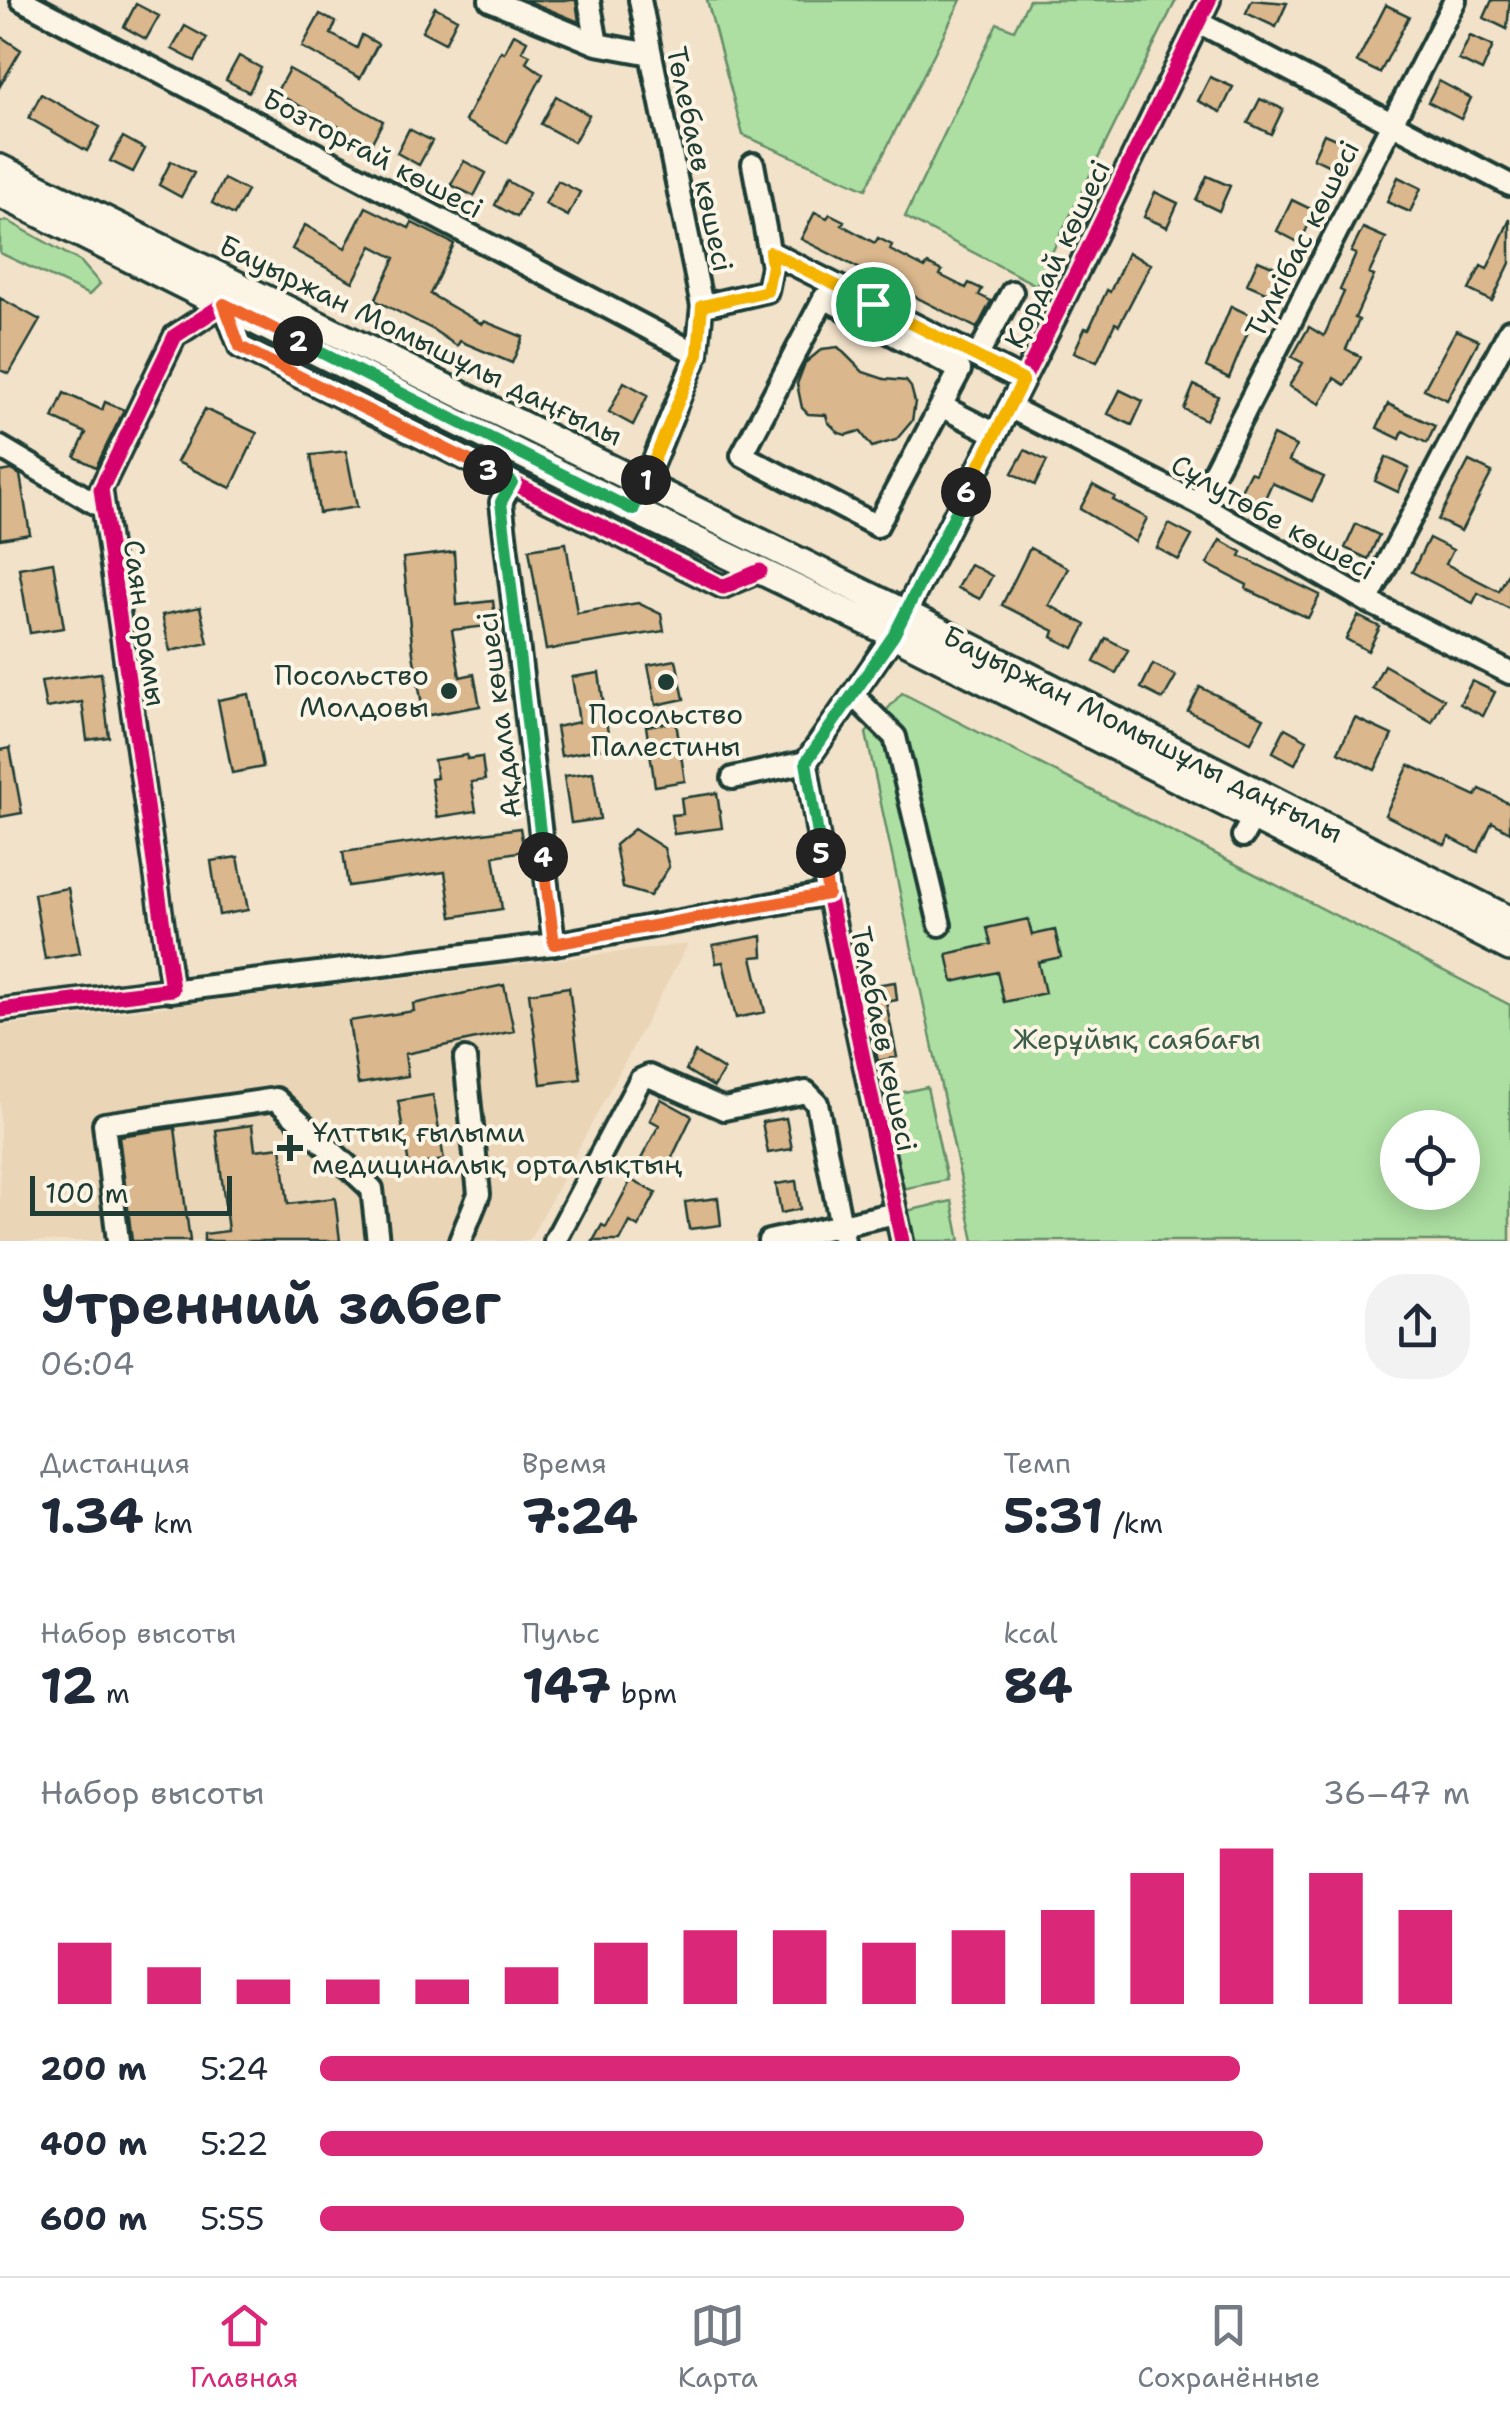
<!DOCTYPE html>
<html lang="ru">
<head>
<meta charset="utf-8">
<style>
	:root { --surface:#fff; --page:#f2f2f3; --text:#1f2937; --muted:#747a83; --line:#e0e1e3; --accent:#db2777 }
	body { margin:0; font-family:"Shantell Sans",sans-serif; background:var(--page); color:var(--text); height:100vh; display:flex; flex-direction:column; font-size:38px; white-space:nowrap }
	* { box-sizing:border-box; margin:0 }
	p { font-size:32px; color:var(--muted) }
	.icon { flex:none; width:55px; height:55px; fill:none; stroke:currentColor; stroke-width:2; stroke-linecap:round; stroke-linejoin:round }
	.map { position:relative; height:1241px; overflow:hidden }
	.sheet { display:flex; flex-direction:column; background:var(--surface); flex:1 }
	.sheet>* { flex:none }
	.fabs { position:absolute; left:1380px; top:1110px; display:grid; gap:20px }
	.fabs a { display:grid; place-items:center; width:100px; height:100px; border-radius:50%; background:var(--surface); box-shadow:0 5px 25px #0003; font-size:50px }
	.scale { position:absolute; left:30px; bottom:25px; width:202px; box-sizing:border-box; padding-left:10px; border:5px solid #1f3d34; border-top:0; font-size:28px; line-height:35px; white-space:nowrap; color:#1f3d34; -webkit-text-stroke:8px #fcf5e5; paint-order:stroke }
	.pin { position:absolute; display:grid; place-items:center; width:85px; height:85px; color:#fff; margin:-42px; border:5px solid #fff; border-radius:50%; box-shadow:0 2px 10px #0007 }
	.km { position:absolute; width:50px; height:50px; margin:-25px; border-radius:50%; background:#222; color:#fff; font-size:28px; line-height:50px; text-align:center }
	.round { display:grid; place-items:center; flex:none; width:105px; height:105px; border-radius:40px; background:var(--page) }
	.overview { display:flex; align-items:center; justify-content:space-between; height:170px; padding:0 40px }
	h1 { font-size:55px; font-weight:700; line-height:75px }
	.metrics { display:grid; grid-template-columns:repeat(3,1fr); gap:15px; height:170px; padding:10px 40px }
	.metrics div { display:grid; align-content:center }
	.metrics b { font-size:50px; font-weight:700 }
	.metrics small { font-size:28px; font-weight:400 }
	.metrics p { font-size:28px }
	.chart { height:280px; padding:20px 40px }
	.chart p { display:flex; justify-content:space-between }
	.chart svg { width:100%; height:180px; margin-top:10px; stroke:var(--accent); stroke-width:6 }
	ul { padding:0 40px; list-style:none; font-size:32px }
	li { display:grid; grid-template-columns:160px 120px 1fr; align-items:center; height:75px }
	li i { height:25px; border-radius:12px; background:var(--accent) }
	.tabs { display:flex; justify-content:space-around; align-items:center; height:140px; border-top:2px solid var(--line); background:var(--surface); font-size:28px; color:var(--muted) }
	.tabs a { display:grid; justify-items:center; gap:5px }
	.tabs .active { color:var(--accent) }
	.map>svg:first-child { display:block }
	.built { fill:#ebd5b7 }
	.green { fill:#acdfa1; stroke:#668e6a; stroke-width:2.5; fill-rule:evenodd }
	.building { fill:#dab78c; stroke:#1f3d34; stroke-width:2.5 }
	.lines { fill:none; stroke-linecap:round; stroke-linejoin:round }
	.minor-casing { stroke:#1f3d34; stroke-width:28 }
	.major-casing { stroke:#1f3d34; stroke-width:32 }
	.minor { stroke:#fcf5e5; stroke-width:20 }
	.major { stroke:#fcf5e5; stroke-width:25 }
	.cycleway-casing { stroke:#fcf5e5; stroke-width:21 }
	.cycleway { stroke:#d6006c; stroke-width:15 }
	.split-1-casing { stroke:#fff; stroke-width:20 }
	.split-2-casing { stroke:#fff; stroke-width:20 }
	.split-3-casing { stroke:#fff; stroke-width:20 }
	.split-4-casing { stroke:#fff; stroke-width:20 }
	.split-5-casing { stroke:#fff; stroke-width:20 }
	.split-6-casing { stroke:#fff; stroke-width:20 }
	.split-7-casing { stroke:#fff; stroke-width:20 }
	.split-1 { stroke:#f5b400; stroke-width:12 }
	.split-2 { stroke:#22a559; stroke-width:12 }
	.split-3 { stroke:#f0652b; stroke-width:12 }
	.split-4 { stroke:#22a559; stroke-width:12 }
	.split-5 { stroke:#f0652b; stroke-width:12 }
	.split-6 { stroke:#22a559; stroke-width:12 }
	.split-7 { stroke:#f5b400; stroke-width:12 }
	.poi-dot { fill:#1f3d34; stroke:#fcf5e5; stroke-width:4 }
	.labels { text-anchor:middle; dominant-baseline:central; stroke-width:8; stroke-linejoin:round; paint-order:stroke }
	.street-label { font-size:28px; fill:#1f3d34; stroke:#fcf5e5 }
	.poi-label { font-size:28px; fill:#1f3d34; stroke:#fcf5e5; text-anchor:end }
	.park-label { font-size:28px; fill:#3b5d4a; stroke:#fcf5e5 }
</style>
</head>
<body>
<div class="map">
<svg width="1510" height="1241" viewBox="0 0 1510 1241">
	<rect width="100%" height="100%" fill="#f2e2ca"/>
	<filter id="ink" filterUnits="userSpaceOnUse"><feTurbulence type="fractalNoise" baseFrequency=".01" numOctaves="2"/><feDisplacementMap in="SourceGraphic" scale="20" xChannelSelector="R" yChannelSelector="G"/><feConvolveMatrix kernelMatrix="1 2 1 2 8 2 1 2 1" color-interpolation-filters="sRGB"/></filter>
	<g filter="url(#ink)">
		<!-- built -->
		<path class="built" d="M688,944L529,1241H0V1026Z"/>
		<!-- green -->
		<path class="green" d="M707,0H961L866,189L743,135Z
			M1029,0H1176L1036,285L905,217L997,23L1014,30Z
			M8,221L81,262L100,284L89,295L0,253V222Z
			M902,693L1510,1005V1241H974L866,733ZM1398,1128H1462V1192H1398Z
			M927,1087L947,1180L897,1190L877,1098Z
			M952,1201L960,1241H908L902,1212Z"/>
		<!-- building -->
		<path class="building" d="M527,0H576L579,22L528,1Z
			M1252,0L1287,3L1276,27L1246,13Z
			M1492,0H1510L1507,29L1484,18Z
			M136,4L159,16L146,39L124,27Z
			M1386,5L1409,16L1380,73L1357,62Z
			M435,7L457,19L445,43L422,31Z
			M320,14L336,22L331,34L357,48L362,35L378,44L360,78L302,47Z
			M185,26L207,38L195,61L172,49Z
			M514,34L527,41L522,51L530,55L526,62L543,74L507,143L465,121L501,51L504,53Z
			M0,36L21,50L0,86Z
			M1470,36L1493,46L1482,71L1459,60Z
			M239,56L261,68L249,92L226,80Z
			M289,69L383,121L371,144L276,93Z
			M1210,77L1233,87L1221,112L1198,101Z
			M1439,81L1471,98L1461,119L1428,102Z
			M41,94L100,127L87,151L29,118Z
			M556,96L589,115L574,142L541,124Z
			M1260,99L1283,109L1271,134L1248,123Z
			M409,129L432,141L419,165L397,153Z
			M1324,134L1347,144L1336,169L1313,158Z
			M123,137L145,149L133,172L110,161Z
			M171,161L194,173L181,197L159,185Z
			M464,161L486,173L474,196L451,185Z
			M1207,176L1230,186L1219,211L1196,200Z
			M1398,177L1421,188L1410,212L1387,202Z
			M224,179L247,191L234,215L212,203Z
			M507,181L529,193L517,217L495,205Z
			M558,181L580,192L568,216L545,204Z
			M1155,192L1178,203L1167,227L1144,217Z
			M1292,200L1315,211L1300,243L1277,231Z
			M366,207L409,228L412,223L454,244L430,294L482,324L484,321L523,337L512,363L460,341L457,346L432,329L375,300L395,258L372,246L353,282L292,249L305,225L345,248Z
			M815,212L827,218L830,214L844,221L842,225L875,243L878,238L892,245L890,250L925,268L928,264L942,271L940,275L966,288L969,283L982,289L979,295L991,301L977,328L801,239Z
			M1510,219V263L1492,301L1469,290L1481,266L1487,269Z
			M1363,228L1386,238L1369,274L1374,276L1355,318L1359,320L1346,349L1361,357L1345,385L1334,378L1320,404L1289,386L1303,363L1292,357L1309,327L1324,336L1344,292L1340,290L1356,254L1351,252Z
			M1128,253L1151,264L1119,325L1115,323L1097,362L1074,352L1085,328L1089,329L1107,290L1110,292Z
			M1258,260L1282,270L1270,294L1247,284Z
			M0,298L40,320L9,374L0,370Z
			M1231,306L1254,317L1229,378L1206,367Z
			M1456,330L1479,340L1447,400L1424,389Z
			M838,347L863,372L884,379L906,381L911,387L915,402L912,421L896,440L872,447L860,431L846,435L839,433L828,422L826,415L808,414L802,408L797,384L805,363L822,349Z
			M624,382L648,395L633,425L609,412Z
			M1194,385L1218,396L1206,420L1184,409Z
			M1120,390L1143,401L1132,425L1108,414Z
			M64,393L102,410L105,402L124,410L96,467L75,457L86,433L53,418Z
			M1388,404L1435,426L1427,443L1403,431L1400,439L1377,428Z
			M205,409L257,433L231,488L177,462Z
			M1273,435L1296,446L1289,461L1324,477L1312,501L1272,483L1261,507L1238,496L1250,472L1255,474Z
			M1025,450L1047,461L1035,485L1012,473Z
			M346,451L357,507L319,513L311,455Z
			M1386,457L1409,468L1398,492L1375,481Z
			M1469,461L1492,472L1461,531L1438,520Z
			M12,470L20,475L30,534L0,539V472Z
			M1093,485L1115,497L1113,500L1147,518L1135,542L1080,509Z
			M1169,524L1192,536L1179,560L1157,548Z
			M1356,524L1379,535L1368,559L1345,548Z
			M1429,538L1453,550L1446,564L1499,591L1510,569V609L1478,593L1473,603L1412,572Z
			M1220,540L1242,552L1240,556L1320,595L1308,618L1246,589L1247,585L1207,564Z
			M566,543L577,613L638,603L661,614L664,631L546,650L529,549Z
			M1030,548L1068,568L1049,605L1086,625L1074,648L1052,637L1054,631L1002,605Z
			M454,552L457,605L493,601L496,625L452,630L460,677L474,674L480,706L424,716L413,654L403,558Z
			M53,562L64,628L30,633L19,568Z
			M970,564L992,576L980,599L957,588Z
			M200,607L208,643L170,651L162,615Z
			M1358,616L1380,627L1368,651L1346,639Z
			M1106,638L1128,650L1116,673L1094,662Z
			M676,660L684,699L656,705L648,665Z
			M1153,664L1176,676L1163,699L1141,688Z
			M1384,665L1444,699L1432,722L1372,688Z
			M101,673L109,737L87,740L82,702L46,708L41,681Z
			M599,673L610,747L561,756L556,727L579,722L572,677Z
			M1472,681L1495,692L1483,716L1460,704Z
			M1200,687L1264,718L1251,742L1188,711Z
			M249,694L263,767L232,773L218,700Z
			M1355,718L1392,735L1375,770L1338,752Z
			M676,722L685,781L655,786L646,726Z
			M1285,728L1307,740L1295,764L1273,752Z
			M10,748L22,813L0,817V750Z
			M467,755V759L482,757L485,780L471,782L476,811L437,817L431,779L437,778L434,760Z
			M1409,765L1476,796L1480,789L1510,804V832L1492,822L1478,852L1449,837L1445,845L1385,815Z
			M593,772L600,819L571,823L564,776Z
			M717,793L722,828L674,834L671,815L683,814L681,798Z
			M520,828L524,851L494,856L502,909L452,917L445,872L348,886L343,852Z
			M634,829L664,848L669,867L650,896L623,888L615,845Z
			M238,857L248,910L219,915L211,861Z
			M68,888L80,953L45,959L34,894Z
			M1028,919L1032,935L1055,930L1061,957L1038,962L1045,993L1004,1002L997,972L953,982L947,954L991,944L987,928Z
			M762,936L763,956L752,957L765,1012L736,1018L723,962L716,963L713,945Z
			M895,982L897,1000L886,1002L897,1057L878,1061L862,987Z
			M504,985L514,1031L405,1054L408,1076L358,1084L349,1021L414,1011L413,1004Z
			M569,987L581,1079L541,1084L529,993Z
			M695,1052L724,1070L714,1087L686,1070Z
			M433,1095L444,1160L409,1166L398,1101Z
			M661,1099L692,1116L665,1172L641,1159L659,1125L650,1120Z
			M786,1118L792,1149L768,1153L762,1122Z
			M252,1125L255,1150L281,1147L288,1204L335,1198L340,1241H204V1234L228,1231L216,1130Z
			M175,1128L190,1241H132L119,1136Z
			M631,1180L656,1193L638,1227L630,1222L620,1241H593L602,1225L606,1227Z
			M796,1181L800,1209L781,1213L776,1184Z
			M718,1198L721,1225L689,1229L685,1202Z"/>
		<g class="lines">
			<defs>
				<path id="minor" d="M22,0L697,354
					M490,0L597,44L651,54
					M589,0L597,44
					M1198,22L1510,185
					M770,252L1023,380
					M702,306L767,291L772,266L753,164
					M977,357L1012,292
					M941,406L877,526L742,455L824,298L960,370L941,406L996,434
					M1009,407L1198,503L1367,601L1510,673
					M0,447L103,508
					M512,482L501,502L554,944
					M638,499L697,354L702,306L640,0
					M1198,503L1455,0
					M1367,601L1510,330
					M853,695L895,737L940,925
					M733,778L806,762
					M1243,836L1253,818
					M170,991L554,944L828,894
					M0,1010L172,989L101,489L175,336L224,304L240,347L723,587L760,571
					M118,1241L104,1124L276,1099L372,1189L378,1241
					M460,1241L479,1194L465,1059
					M555,1241L640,1080L649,1076L724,1109L806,1092L817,1103L844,1241
					M769,1241L896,1213
					M902,1241L828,894L806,762L894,635L1056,315L1209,0"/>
				<path id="major" d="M0,168L905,613L1510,920
					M0,194L633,510L894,635L1510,948"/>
			</defs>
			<!-- minor casing -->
			<use href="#minor" class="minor-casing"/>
			<!-- major casing -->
			<use href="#major" class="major-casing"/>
			<!-- minor -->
			<use href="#minor" class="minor"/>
			<!-- major -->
			<use href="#major" class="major"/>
			<defs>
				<path id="cycleway" d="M0,1010L172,989L101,489L175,336L224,304L240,347L723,587L760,571
					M902,1241L828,894L806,762L894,635L1056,315L1209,0"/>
			</defs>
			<!-- cycleway casing -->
			<use href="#cycleway" class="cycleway-casing"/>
			<!-- cycleway -->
			<use href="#cycleway" class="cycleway"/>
		</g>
	</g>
	<g class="lines" filter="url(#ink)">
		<defs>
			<path id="split-1" d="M646,480L698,354L702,306L767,291L772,266L770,252L873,304"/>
			<path id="split-2" d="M298,341L633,510L646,480"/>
			<path id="split-3" d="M298,341L224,304L240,347L488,470"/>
			<path id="split-4" d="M488,470L512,482L501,502L543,857"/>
			<path id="split-5" d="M543,857L554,944L828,894L821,853"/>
			<path id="split-6" d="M821,853L806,762L894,635L966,492"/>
			<path id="split-7" d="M873,304L1023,380L966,492"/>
		</defs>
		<!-- split-1 casing -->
		<use href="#split-1" class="split-1-casing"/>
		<!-- split-2 casing -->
		<use href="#split-2" class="split-2-casing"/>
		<!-- split-3 casing -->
		<use href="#split-3" class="split-3-casing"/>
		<!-- split-4 casing -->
		<use href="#split-4" class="split-4-casing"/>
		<!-- split-5 casing -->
		<use href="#split-5" class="split-5-casing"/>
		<!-- split-6 casing -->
		<use href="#split-6" class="split-6-casing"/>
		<!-- split-7 casing -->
		<use href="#split-7" class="split-7-casing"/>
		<!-- split-1 -->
		<use href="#split-1" class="split-1"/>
		<!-- split-2 -->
		<use href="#split-2" class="split-2"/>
		<!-- split-3 -->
		<use href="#split-3" class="split-3"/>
		<!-- split-4 -->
		<use href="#split-4" class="split-4"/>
		<!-- split-5 -->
		<use href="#split-5" class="split-5"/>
		<!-- split-6 -->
		<use href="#split-6" class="split-6"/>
		<!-- split-7 -->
		<use href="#split-7" class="split-7"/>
	</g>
	<!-- markers -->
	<g class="poi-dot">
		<circle cx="666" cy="682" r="10"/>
		<circle cx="449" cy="691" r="10"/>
		<path d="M285 1133h10v10h10v10h-10v10h-10v-10h-10v-10h10z"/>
	</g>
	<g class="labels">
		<!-- street labels -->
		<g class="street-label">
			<text transform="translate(373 153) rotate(28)">Бозторғай көшесі</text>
			<text transform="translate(700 159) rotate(78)">Төлебаев көшесі</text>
			<text transform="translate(1302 239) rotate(-63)">Түлкібас көшесі</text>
			<text transform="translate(1057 254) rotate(-64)">Қордай көшесі</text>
			<text transform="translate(421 340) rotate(26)">Бауыржан Момышұлы даңғылы</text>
			<text transform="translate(1273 517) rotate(29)">Сұлутөбе көшесі</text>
			<text transform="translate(145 623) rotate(82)">Саян орамы</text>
			<text transform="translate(499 715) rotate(-97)">Ақдала көшесі</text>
			<text transform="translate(1143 734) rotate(27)">Бауыржан Момышұлы даңғылы</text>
			<text transform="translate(884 1039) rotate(78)">Төлебаев көшесі</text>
		</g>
		<!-- poi labels -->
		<g class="poi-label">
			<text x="429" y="675">Посольство<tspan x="429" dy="32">Молдовы</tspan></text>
			<text x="666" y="714" text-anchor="middle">Посольство<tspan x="666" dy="32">Палестины</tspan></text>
			<text x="312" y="1132" text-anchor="start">Ұлттық ғылыми<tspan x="312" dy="32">медициналық орталықтың</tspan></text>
		</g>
		<!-- park labels -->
		<g class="park-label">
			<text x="1137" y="1039">Жерұйық саябағы</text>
		</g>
	</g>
</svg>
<div class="fabs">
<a><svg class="icon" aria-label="locate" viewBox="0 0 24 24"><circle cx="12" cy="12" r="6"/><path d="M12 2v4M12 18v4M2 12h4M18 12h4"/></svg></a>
</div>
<div class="scale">100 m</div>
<div class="pin" style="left:873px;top:304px;background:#1e9e55"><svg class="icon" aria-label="arrive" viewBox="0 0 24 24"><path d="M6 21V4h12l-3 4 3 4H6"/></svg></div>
<b class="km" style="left:646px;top:480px">1</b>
<b class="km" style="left:298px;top:341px">2</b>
<b class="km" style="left:488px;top:470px">3</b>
<b class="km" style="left:543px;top:857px">4</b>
<b class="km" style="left:821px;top:853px">5</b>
<b class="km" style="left:966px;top:492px">6</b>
</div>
<section class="sheet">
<div class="overview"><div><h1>Утренний забег</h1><p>06:04</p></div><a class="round"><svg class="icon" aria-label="share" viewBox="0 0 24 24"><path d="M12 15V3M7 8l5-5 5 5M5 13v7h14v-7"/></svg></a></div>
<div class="metrics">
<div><p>Дистанция</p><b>1.34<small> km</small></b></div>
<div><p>Время</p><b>7:24</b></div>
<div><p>Темп</p><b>5:31<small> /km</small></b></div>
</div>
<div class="metrics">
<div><p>Набор высоты</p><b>12<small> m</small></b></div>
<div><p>Пульс</p><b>147<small> bpm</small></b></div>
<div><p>kcal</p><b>84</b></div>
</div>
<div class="chart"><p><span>Набор высоты</span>36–47 m</p>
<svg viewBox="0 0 160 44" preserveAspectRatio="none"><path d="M5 44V29M15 44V35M25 44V38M35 44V38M45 44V38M55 44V35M65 44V29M75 44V26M85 44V26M95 44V29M105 44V26M115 44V21M125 44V12M135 44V6M145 44V12M155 44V21"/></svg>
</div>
<ul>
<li><b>200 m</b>5:24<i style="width:80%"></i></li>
<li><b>400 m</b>5:22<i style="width:82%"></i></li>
<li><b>600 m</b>5:55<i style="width:56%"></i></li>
</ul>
</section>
<nav class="tabs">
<a class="active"><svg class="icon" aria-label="home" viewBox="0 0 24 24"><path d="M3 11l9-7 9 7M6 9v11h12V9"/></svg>Главная</a>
<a><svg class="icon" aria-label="map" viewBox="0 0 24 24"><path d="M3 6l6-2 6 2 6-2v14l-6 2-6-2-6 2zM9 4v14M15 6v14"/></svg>Карта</a>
<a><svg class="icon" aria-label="saved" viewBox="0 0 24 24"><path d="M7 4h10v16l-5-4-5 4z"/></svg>Сохранённые</a>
</nav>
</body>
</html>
